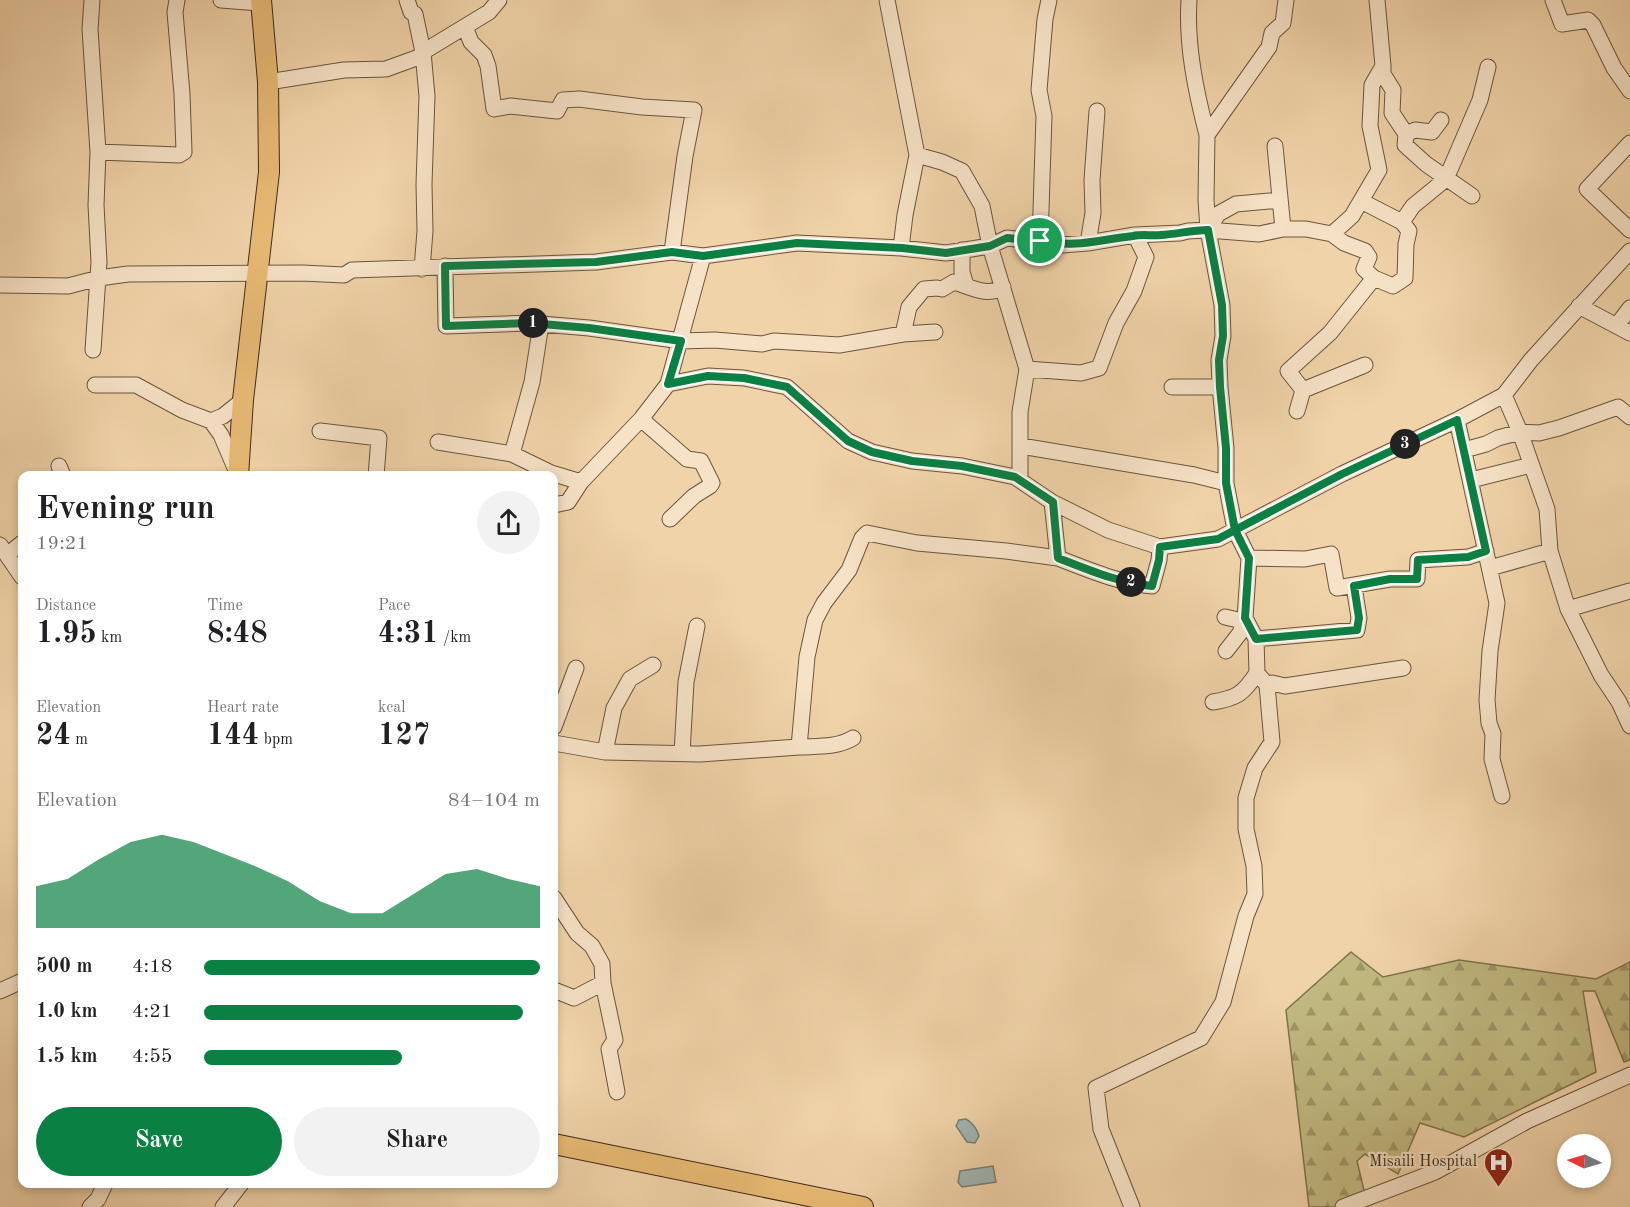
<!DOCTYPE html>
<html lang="en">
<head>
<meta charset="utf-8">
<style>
	:root { --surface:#fff; --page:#f2f2f2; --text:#202124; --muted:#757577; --accent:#0b8043 }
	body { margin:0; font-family:"Old Standard TT",serif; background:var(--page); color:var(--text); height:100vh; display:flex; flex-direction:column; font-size:22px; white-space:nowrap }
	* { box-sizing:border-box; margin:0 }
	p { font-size:20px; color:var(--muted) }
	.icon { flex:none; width:33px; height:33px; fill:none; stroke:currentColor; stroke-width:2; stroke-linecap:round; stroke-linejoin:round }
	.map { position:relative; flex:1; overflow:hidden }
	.details { position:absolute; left:18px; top:471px; width:540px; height:717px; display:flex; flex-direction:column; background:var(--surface); border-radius:12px; box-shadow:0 3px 9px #0003 }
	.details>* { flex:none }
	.needle { width:39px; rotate:275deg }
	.buttons { position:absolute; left:1557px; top:1134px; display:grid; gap:12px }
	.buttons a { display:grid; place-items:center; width:54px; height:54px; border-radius:50%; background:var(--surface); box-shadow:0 3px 9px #0003; font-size:30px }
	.pin { position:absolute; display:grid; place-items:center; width:51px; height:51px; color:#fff; margin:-26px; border:3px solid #fff; border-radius:50%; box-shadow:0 2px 6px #0007 }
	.km { position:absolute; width:30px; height:30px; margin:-15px; border-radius:50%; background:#222; color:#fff; font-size:16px; line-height:30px; text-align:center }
	.round { display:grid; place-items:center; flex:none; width:63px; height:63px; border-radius:32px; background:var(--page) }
	.summary { display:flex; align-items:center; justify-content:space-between; height:102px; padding:0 18px }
	h1 { font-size:33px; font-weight:700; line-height:45px }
	.stats { display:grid; grid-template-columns:repeat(3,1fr); gap:9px; height:102px; padding:6px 18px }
	.stats div { display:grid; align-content:center }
	.stats b { font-size:30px; font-weight:700 }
	.stats small { font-size:16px; font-weight:400 }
	.stats p { font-size:16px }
	.chart { height:168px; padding:12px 18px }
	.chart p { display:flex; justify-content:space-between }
	.chart svg { width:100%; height:108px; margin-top:6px; fill:var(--accent); opacity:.7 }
	.cta { display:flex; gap:12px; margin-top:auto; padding:12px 18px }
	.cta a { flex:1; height:69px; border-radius:36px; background:var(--accent); color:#fff; font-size:24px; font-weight:700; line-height:69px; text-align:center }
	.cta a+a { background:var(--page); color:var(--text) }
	ul { padding:0 18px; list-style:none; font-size:20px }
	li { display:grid; grid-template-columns:96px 72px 1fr; align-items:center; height:45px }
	li i { height:15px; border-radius:8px; background:var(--accent) }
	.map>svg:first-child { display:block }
	.forest { fill:url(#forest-firs); stroke:#7f734d; stroke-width:1.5 }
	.water { fill:#9eb6b3; stroke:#777f75; stroke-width:1.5 }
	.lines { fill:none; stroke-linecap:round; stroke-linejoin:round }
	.minor-casing { stroke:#69563c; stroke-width:17 }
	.major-casing { stroke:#3c2c18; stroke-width:22 }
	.minor { stroke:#f6e2c7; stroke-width:15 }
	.major { stroke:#e8ba74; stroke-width:20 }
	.route-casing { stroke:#fff; stroke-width:12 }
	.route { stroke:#0b8043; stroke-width:8 }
	.labels { text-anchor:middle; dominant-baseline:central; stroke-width:4.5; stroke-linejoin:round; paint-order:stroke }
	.poi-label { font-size:16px; fill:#3c2c18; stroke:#f6e2c7; text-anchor:end }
</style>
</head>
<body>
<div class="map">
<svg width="1630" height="1207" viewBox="0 0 1630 1207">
	<defs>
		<pattern id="forest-firs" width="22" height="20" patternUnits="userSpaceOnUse" patternTransform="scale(1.5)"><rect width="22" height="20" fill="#c2ba82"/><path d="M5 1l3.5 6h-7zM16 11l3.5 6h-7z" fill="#9f9769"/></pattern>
	</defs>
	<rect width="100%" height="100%" fill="#f1d3a9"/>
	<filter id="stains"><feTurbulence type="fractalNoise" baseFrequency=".00333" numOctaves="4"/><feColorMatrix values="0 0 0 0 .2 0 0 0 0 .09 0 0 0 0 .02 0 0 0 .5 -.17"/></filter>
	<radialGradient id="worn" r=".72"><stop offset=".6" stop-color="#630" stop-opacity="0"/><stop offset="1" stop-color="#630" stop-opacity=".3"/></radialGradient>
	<!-- forest -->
	<path class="forest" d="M1351,952L1383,977L1459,960L1596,979L1630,962V1060L1624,1062L1595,991H1583L1596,1072L1464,1137L1420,1123L1398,1174L1365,1154L1357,1161L1368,1207H1309L1286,1010Z"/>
	<!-- water -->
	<path class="water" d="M966,1119C973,1123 977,1129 979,1136L975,1143L967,1142L956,1126L959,1120Z
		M993,1166L996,1182L962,1187L958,1182L960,1171Z"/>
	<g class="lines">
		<defs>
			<path id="minor" d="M92,0L90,29L98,152L96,205L99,262L93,350
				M221,0L261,3
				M407,0L411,12L415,14L423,52L427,96L424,184L425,231L422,269
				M887,0L917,155L942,162L962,171L982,206L990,246L1027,369L1020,412V480
				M1189,0C1186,45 1196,92 1207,135
				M1553,0L1562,24L1588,20L1593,25L1614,68L1630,91
				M465,27L471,42L484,55L488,66L494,109L510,106L557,111L563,100L579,99L642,107L694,110L685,156L672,252
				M1383,66V74L1393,90L1392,113L1406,134L1415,130L1432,132L1441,120
				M268,82L344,70L386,69L419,57L423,52L489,12L499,0
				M1406,134L1405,145L1426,164L1472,196
				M1630,143L1587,189L1630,230
				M1275,146L1283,229
				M98,152L179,155L184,152L182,94L175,12L177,0
				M1361,201L1402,222
				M1208,230L1218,214L1236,204L1280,200
				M1332,234L1344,243L1365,251L1369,257L1364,269L1374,278
				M1040,241L1044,116L1039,90L1045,19L1049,0
				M1088,243L1093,213L1092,180L1097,111
				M901,248L905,215L917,155
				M962,250V272L966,285
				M445,266L446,326L530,323L589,328L681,341L715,340L762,344L774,341L839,345L903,334L935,332
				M0,285L68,286L99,278L128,274L302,273L344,275L352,270L596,262L672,252L703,256L797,243L901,248L946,253L990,246L1007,238L1062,245L1088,243L1135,235L1180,233L1188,231L1208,230L1259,234L1283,229H1306L1332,234L1352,216L1379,170L1370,126L1372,85L1383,66L1377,0
				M1579,306L1630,333
				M1617,325L1630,308
				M903,334L909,307L924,289L937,288L942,289L954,282C969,286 988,298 1003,287
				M1027,369L1081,373L1099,368L1116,323L1134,291L1146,257L1135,235
				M668,384L703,256
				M95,385H136L182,410L211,421L223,416L243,400
				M1172,387H1220
				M1303,390L1365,365
				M1504,395L1520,432L1547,509L1550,551L1568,609L1601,675L1619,702L1630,726
				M1297,411L1303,390L1288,371L1330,333L1374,278L1393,286L1405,278L1406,244L1409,231L1402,222L1413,206L1446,179L1480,100L1488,67
				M641,419L687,459L701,461L712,483L710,486L694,496L670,519
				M1457,420L1497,603L1490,651L1487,700L1489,723L1493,734L1492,759L1502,796
				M211,421L221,435L238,475
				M320,431L379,438L376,476
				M438,442L512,454L551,473L581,482
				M1021,446L1194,475L1226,483
				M1464,450L1486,444L1498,438L1520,432L1539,433L1559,428L1618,407L1630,417
				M512,454L532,382L541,324
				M59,466L63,476
				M1471,480L1531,465
				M1052,502L1058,558C1089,570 1119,583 1152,586L1159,560L1160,547
				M554,505L568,502L581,482L641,419L668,384L708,376L744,378L787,387L848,441L872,452L912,461L962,466L1015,477L1052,502L1108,530L1160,547L1218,539L1342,474L1457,420L1504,395L1531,360L1630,251
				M0,545L22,577
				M7,555L22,543
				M1249,558L1305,559L1331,554L1337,588L1390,579H1417L1418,560L1468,557L1486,551
				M1490,568L1550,551
				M1568,609L1630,591
				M1225,617L1238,620L1245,618
				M1256,639L1357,630L1359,618L1354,586
				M1226,651L1240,633L1245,618
				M1267,685L1272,683L1285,686L1403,668
				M1213,702C1237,698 1243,694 1257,673
				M554,727L576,668
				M554,743L605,752L700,754L799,747L807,657L815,620L824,603L849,570L862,538L867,533L917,543L1006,551L1058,558
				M799,747C818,746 836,748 853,738
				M605,752L614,708L630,679L653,665
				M682,753L686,682L697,626
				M554,898L577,933L592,946L602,964L603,983L615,1040L609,1049L617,1092
				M554,990L574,998L603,983
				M0,991L22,981
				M90,1207L98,1199L105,1184
				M223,1207L241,1184
				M1132,1207L1101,1129L1096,1088L1201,1038L1223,1002L1246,916L1255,894L1254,866L1246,829V798L1255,768L1272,742L1267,685L1257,673L1256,639L1245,618L1249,558L1235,530L1226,483V448L1220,387L1219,360L1223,336L1222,305L1208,230L1206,200L1207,135L1269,47L1272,33L1283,23L1286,0
				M1343,1207L1435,1172L1527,1121L1630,1075"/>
			<path id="major" d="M238,476L243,400L269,172L268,82L261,0
				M554,1144L863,1207"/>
		</defs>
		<!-- minor casing -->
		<use href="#minor" class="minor-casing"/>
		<!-- major casing -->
		<use href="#major" class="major-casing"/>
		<!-- minor -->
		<use href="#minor" class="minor"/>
		<!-- major -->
		<use href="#major" class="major"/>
	</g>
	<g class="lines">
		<defs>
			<path id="route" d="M1040,241L1007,238L990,246L946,253L902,248L797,243L703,256L672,252L596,262L445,266L446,326L530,323L589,328L681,341L668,384L708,376L744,378L787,387L848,441L872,452L912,461L962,466L1015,477L1053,502L1058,558C1089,570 1119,583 1152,586L1159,560L1160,547L1218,539L1235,530L1249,558L1245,618L1256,639L1357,630L1359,618L1354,586L1390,579H1417L1418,560L1468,557L1486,551L1457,420L1342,474L1235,530L1226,483V448L1220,387L1219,360L1223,336L1222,305L1208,230C1192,230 1177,234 1161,235C1152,236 1142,234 1133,236C1097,240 1077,248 1040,241"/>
		</defs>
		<!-- route casing -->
		<use href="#route" class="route-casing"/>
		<!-- route -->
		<use href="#route" class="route"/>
	</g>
	<!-- icons -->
	<defs>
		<symbol id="hospital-pin" viewBox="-11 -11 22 30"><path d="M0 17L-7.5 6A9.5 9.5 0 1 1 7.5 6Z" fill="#8f2418" stroke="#f6e2c7"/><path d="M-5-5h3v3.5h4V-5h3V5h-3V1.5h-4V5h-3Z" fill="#fff"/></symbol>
	</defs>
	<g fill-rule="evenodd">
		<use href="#hospital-pin" x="1482" y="1146" width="33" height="45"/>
	</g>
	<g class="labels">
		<!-- poi labels -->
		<g class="poi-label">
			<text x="1477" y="1162">Misaili Hospital</text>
		</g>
	</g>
	<rect width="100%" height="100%" filter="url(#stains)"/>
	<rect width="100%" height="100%" fill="url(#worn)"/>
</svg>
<div class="buttons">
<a><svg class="needle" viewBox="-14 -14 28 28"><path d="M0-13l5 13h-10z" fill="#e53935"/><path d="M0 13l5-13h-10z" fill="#757577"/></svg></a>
</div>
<div class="pin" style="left:1040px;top:241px;background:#1e9e55"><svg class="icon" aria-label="arrive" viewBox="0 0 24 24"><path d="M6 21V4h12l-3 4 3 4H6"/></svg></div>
<b class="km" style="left:533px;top:323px">1</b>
<b class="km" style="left:1131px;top:582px">2</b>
<b class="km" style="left:1405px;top:444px">3</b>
<section class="details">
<div class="summary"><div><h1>Evening run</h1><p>19:21</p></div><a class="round"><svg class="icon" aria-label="share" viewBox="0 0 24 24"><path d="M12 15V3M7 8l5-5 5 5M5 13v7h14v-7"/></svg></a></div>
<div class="stats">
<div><p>Distance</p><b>1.95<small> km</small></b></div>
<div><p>Time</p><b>8:48</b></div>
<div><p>Pace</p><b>4:31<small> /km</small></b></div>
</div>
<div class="stats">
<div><p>Elevation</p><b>24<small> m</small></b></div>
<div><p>Heart rate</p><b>144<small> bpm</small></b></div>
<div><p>kcal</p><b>127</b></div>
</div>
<div class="chart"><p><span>Elevation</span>84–104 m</p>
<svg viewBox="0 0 160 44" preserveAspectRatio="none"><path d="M0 44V27L10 24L20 16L30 9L40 6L50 9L60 14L70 19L80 25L90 33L100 38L110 38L120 30L130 22L140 20L150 24L160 27V44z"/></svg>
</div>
<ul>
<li><b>500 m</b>4:18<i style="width:100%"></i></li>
<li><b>1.0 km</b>4:21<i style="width:95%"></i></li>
<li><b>1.5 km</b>4:55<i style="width:59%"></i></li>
</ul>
<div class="cta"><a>Save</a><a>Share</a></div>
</section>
</div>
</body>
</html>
